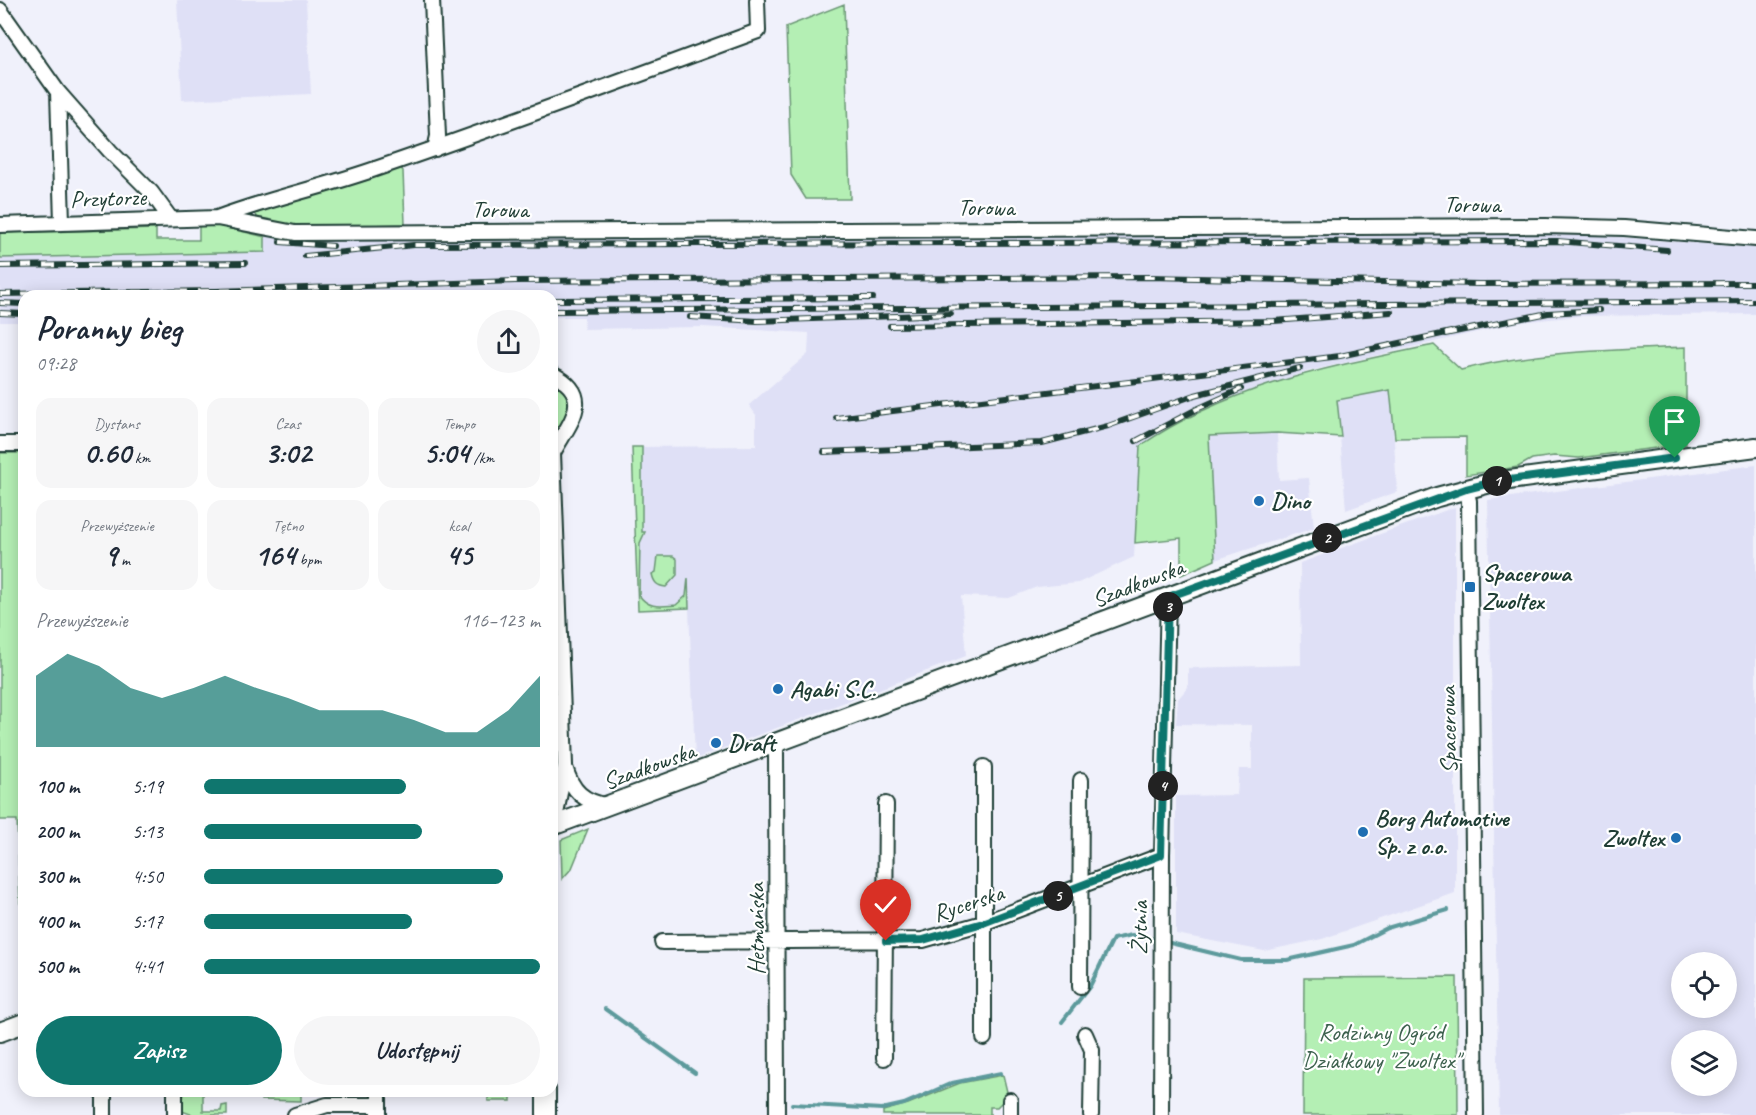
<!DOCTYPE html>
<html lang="pl">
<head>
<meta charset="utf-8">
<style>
	:root { --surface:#fff; --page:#f6f6f7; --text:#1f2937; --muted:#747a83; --accent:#0f766e }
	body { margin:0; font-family:Caveat,sans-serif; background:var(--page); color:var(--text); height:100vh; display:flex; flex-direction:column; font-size:22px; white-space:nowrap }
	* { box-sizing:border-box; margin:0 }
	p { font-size:20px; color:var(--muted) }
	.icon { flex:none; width:33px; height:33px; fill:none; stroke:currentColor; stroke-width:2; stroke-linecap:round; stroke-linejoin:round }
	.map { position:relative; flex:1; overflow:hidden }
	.details { position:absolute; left:18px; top:290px; width:540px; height:807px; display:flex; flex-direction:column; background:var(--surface); border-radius:18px; box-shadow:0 3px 15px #0003 }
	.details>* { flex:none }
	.buttons { position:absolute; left:1671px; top:952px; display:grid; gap:12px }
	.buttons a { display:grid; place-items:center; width:66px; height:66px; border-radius:50%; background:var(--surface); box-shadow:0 3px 15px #0003; font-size:30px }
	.pin { position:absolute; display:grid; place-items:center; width:51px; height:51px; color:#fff; margin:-62px -26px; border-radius:50% 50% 50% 0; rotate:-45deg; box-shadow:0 0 6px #0007 }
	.pin .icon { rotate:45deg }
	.km { position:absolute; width:30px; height:30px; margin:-15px; border-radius:50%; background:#222; color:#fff; font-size:16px; line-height:30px; text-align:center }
	.round { display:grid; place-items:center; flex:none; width:63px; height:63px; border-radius:32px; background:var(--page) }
	.overview { display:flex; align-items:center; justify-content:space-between; height:102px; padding:0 18px }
	h1 { font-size:33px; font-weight:700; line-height:45px }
	.metrics { display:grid; grid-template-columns:repeat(3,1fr); gap:9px; height:102px; padding:6px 18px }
	.metrics div { display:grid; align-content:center; border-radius:15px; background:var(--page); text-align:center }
	.metrics b { font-size:30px; font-weight:700 }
	.metrics small { font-size:16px; font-weight:400 }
	.metrics p { font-size:16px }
	.chart { height:168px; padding:12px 18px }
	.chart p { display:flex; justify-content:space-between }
	.chart svg { width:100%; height:108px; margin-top:6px; fill:var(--accent); opacity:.7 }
	.primary-button { display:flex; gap:12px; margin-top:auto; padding:12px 18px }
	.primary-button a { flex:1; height:69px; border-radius:36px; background:var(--accent); color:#fff; font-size:24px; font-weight:700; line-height:69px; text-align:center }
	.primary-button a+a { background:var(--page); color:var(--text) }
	ul { padding:0 18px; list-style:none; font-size:20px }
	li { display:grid; grid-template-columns:96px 72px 1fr; align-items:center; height:45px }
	li i { height:15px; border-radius:8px; background:var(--accent) }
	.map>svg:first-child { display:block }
	.built { fill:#dfe0f6; fill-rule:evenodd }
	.green { fill:#b4efb4; stroke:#6a9674; stroke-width:1.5 }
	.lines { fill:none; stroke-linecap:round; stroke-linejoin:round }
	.stream { stroke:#5d9a9c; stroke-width:4 }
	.minor-casing { stroke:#1f3d34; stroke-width:18 }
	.tertiary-casing { stroke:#1f3d34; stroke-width:22 }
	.minor { stroke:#fff; stroke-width:14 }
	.tertiary { stroke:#fff; stroke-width:18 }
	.rail-casing { stroke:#1f3d34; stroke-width:6 }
	.rail { stroke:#fff; stroke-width:4; stroke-dasharray:11; stroke-linecap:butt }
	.route-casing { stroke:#fff; stroke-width:12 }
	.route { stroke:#0f766e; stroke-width:8 }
	.poi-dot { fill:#1f6fb2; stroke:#fff; stroke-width:2 }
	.labels { text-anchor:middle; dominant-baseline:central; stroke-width:4.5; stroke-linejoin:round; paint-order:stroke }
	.street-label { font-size:24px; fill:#1f3d34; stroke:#fff }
	.poi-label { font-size:24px; font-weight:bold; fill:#1f3d34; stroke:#fff; text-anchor:start }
	.park-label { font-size:24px; fill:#3d614e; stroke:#fff }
</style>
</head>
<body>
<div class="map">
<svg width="1756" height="1115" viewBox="0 0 1756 1115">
	<rect width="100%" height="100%" fill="#f0f1fb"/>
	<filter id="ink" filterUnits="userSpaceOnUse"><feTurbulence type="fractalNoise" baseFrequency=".0167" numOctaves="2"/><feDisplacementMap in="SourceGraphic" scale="12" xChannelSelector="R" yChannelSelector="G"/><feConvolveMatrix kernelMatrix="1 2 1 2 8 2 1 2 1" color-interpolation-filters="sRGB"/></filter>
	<g filter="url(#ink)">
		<!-- built -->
		<path class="built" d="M177,0H306L311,94L182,100Z
			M233,228L290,239L459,240L1578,234L1756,248V314L1579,316L1520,322L1309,371L1226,399L1189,415L1140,446L1134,557L1078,583L1037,587L1009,598L961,596L966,656L695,759L689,609L638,610L632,447L756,446V415L749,405L808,354L809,333L702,327L584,329V317H552V296H24V322H0V233L156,229V240H199Z
			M1391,389L1397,492L1346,510L1337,400Z
			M1277,433L1279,480L1309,478L1314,528L1215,560L1209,436Z
			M1756,465V1115H1499L1488,500ZM1682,963H1726V1008H1682ZM1682,1041H1726V1086H1682Z
			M1455,507V893L1322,939L1264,951L1176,934V796L1237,795L1239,769H1252V725L1176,724L1178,699L1188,687V668L1301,665L1300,563Z"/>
		<!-- green -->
		<path class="green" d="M844,4L850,199H806L791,175L786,27Z
			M400,166L403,171L405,224L294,227L258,220L256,214L261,211L367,180Z
			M199,223L216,225L265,237V252L0,258V233L156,229V240H199Z
			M1434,345L1461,370C1534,351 1611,350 1686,347V444L1579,458L1554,456L1532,459L1518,467L1466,475V437L1395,438L1390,390L1337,400L1341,437L1277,433L1209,436L1215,560L1181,575V538L1135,543L1140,446C1230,385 1329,367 1434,345Z
			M552,384C573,389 570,409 562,424L553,430Z
			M632,447H642V532H645L640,543L639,595C648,609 661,606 676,605L686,596L688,578L689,608L638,610Z
			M0,453H24V901L20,903L17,820H0Z
			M658,556H673L677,559V575L666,587C657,586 654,583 652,574L656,572Z
			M552,577L558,763L556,800L552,808Z
			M588,829L572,868L562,879L561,840Z
			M1457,977L1458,1115H1303L1304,978Z
			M1003,1075L1008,1096L997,1107H990V1115H883V1111L908,1104L960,1083Z
			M528,1090V1093L511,1092V1101H488V1091H462Z
			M184,1091H203V1111H221L222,1106L227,1105V1115H193L182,1111Z
			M263,1091H301V1101L261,1100Z"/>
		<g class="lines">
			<!-- stream -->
			<path class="stream" d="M1166,942L1241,960H1287L1354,945L1387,928L1448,910
				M605,1009L695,1073
				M1062,1022L1090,986L1113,939L1132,935L1158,940
				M792,1104L882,1109L904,1104L952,1083L1001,1073"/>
			<defs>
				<path id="minor" d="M432,0L438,136L435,149
					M0,10L58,92L110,151L151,192L170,218
					M58,92L62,222
					M217,218C270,198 325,187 378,168C505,125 632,77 758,31L757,0
					M0,225L217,218L295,233L1545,226L1624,228L1756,239
					M552,374C597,396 568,424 553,453L565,765L557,809L552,819
					M0,444H24
					M1466,489L1469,501L1476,1115
					M776,744L777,1115
					M565,767C572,791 583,802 609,806
					M984,767V1038
					M662,942L923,940L983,923L1162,855
					M1080,987L1081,780
					M1085,1034L1092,1050L1091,1115
					M884,1058L886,804
					M175,1090V1115
					M379,1090V1115
					M104,1115V1090
					M295,1115L327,1105H379
					M1010,1115V1100
					M1161,1115L1162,855L1168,597"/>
				<path id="tertiary" d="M552,826L1437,497L1494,482L1756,447
					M0,1032L24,1023
					M546,1115V1090"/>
			</defs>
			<!-- minor casing -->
			<use href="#minor" class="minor-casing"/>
			<!-- tertiary casing -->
			<use href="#tertiary" class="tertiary-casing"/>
			<!-- minor -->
			<use href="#minor" class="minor"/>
			<!-- tertiary -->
			<use href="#tertiary" class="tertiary"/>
			<defs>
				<path id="rail" d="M280,242L333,246
					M305,256L414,245L1557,241L1667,250
					M0,266L245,263
					M0,294L216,291L515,281L666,280L1149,277L1479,284L1756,283
					M552,300L873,298
					M0,303L24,304
					M552,311L1756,301
					M0,313L24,314
					M690,317L757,321L951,314
					M890,326L1274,321L1391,312
					M1445,334L1548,313L1599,310
					M836,418L1340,356L1451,332
					M1136,441L1197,409L1241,389
					M824,452L1042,443L1108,426L1195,395L1300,368"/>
			</defs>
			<!-- rail casing -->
			<use href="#rail" class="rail-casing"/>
			<!-- rail -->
			<use href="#rail" class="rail"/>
		</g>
	</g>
	<g class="lines" filter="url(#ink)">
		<defs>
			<path id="route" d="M886,941L923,940L983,923L1161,855L1168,597L1466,489L1494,482L1675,458"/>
		</defs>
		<!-- route casing -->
		<use href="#route" class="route-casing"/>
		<!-- route -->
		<use href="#route" class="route"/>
	</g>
	<!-- markers -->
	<g class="poi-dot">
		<circle cx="1259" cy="501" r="6"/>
		<rect x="1464" y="581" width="12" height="12" rx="3"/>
		<circle cx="778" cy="689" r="6"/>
		<circle cx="716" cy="743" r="6"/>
		<circle cx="1363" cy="832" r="6"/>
		<circle cx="1676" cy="838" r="6"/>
	</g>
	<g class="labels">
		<!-- street labels -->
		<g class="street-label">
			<text transform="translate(108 198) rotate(-2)">Przytorze</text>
			<text x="1472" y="204">Torowa</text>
			<text x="986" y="207">Torowa</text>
			<text x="500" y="209">Torowa</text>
			<text transform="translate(1138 583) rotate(-21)">Szadkowska</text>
			<text transform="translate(1448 730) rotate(-91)">Spacerowa</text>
			<text transform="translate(649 766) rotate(-20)">Szadkowska</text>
			<text transform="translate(968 903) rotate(-18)">Rycerska</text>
			<text transform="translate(1139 928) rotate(-90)">Żytnia</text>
			<text transform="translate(756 929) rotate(-90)">Hetmańska</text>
		</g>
		<!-- poi labels -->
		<g class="poi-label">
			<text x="1271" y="501">Dino</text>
			<text x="1482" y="573">Spacerowa<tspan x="1482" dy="28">Zwoltex</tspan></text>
			<text x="790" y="689">Agabi S.C.</text>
			<text x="728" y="743">Draft</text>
			<text x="1375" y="818">Borg Automotive<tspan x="1375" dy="28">Sp. z o.o.</tspan></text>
			<text x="1664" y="838" text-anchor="end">Zwoltex</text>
		</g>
		<!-- park labels -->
		<g class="park-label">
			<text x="1381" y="1032">Rodzinny Ogród<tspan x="1381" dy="28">Działkowy "Zwoltex"</tspan></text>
		</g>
	</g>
</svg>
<div class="buttons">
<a><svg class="icon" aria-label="locate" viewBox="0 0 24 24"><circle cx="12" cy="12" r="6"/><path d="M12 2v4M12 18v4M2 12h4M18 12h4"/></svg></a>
<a><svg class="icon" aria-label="layers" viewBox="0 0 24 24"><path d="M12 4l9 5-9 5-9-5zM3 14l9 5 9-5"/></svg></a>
</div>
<div class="pin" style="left:1675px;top:458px;background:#1e9e55"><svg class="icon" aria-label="arrive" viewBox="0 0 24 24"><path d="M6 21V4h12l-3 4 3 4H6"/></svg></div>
<div class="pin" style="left:886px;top:941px;background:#d93025"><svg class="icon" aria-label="check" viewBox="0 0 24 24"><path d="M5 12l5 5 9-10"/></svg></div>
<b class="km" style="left:1497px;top:481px">1</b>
<b class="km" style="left:1327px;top:538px">2</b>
<b class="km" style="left:1168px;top:607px">3</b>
<b class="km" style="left:1163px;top:786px">4</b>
<b class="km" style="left:1058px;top:896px">5</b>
<section class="details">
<div class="overview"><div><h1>Poranny bieg</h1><p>09:28</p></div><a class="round"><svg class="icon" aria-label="share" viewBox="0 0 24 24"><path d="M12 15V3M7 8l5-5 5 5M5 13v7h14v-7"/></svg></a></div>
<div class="metrics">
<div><p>Dystans</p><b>0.60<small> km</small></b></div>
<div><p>Czas</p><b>3:02</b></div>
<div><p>Tempo</p><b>5:04<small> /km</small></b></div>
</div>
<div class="metrics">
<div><p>Przewyższenie</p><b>9<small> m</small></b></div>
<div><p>Tętno</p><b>164<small> bpm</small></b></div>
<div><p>kcal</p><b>45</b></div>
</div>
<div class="chart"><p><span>Przewyższenie</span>116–123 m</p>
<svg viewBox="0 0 160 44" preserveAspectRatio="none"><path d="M0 44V15L10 6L20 11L30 20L40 24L50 20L60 15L70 20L80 24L90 29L100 29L110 29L120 33L130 38L140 38L150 29L160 15V44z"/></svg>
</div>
<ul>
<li><b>100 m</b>5:19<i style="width:60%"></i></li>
<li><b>200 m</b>5:13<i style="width:65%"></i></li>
<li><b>300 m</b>4:50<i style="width:89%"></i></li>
<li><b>400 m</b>5:17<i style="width:62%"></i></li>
<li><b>500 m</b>4:41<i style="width:100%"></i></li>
</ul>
<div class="primary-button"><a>Zapisz</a><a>Udostępnij</a></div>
</section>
</div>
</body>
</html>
